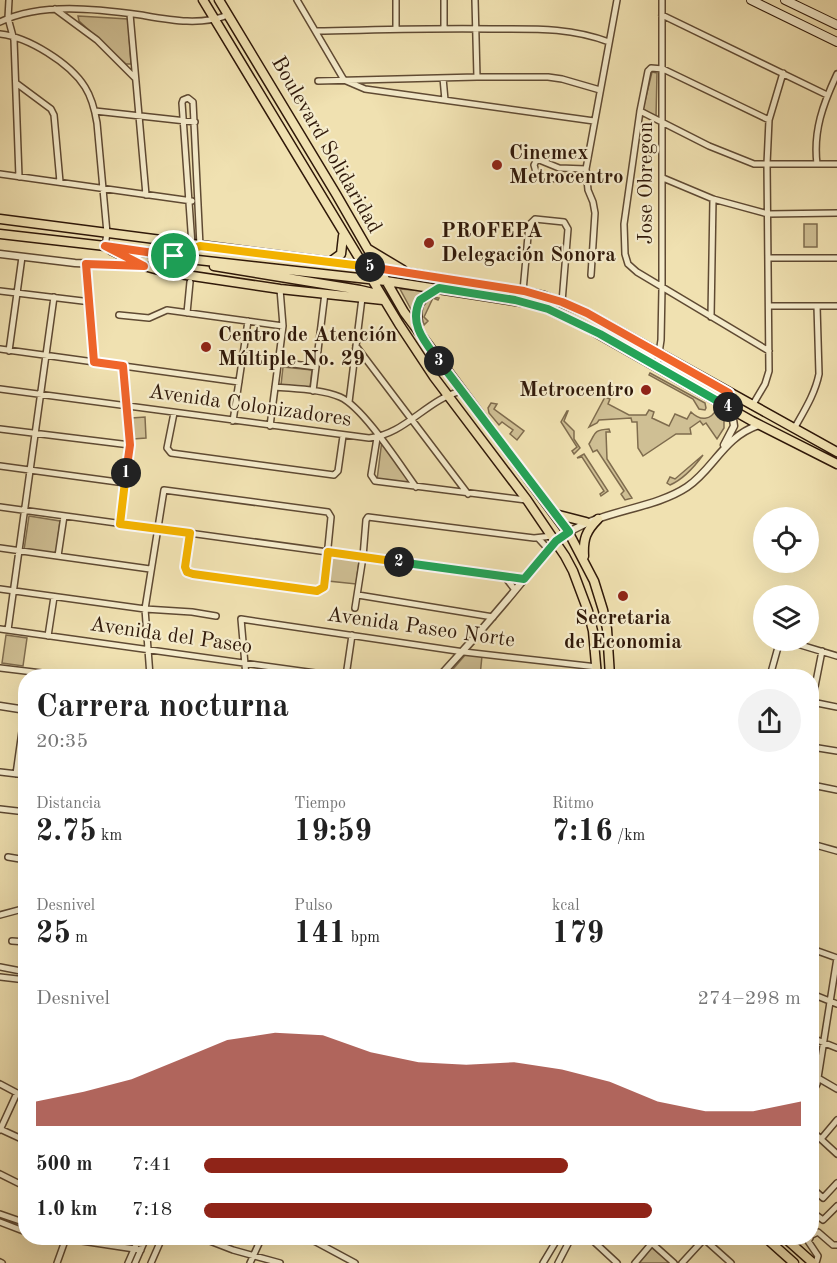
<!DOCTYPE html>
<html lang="es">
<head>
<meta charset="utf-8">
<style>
	:root { --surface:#fff; --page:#f2f2f2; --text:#222; --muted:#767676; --accent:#8f2418 }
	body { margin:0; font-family:"Old Standard TT",serif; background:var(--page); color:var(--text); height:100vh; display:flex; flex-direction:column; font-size:22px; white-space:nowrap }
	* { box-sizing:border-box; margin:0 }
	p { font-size:20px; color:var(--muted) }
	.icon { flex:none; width:33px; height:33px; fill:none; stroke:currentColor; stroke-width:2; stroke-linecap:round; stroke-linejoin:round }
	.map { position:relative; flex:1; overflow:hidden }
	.panel { position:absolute; left:18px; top:669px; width:801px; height:576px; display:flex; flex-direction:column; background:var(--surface); border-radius:24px; box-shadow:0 6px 24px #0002 }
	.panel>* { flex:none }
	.tools { position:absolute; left:753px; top:507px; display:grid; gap:12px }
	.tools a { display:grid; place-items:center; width:66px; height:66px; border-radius:50%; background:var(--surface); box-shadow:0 6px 24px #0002; font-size:30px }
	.pin { position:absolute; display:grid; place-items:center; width:51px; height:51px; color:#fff; margin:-26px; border:3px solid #fff; border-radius:50%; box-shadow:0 2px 6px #0007 }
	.km { position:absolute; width:30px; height:30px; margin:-15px; border-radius:50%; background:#222; color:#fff; font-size:16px; line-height:30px; text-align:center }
	.round { display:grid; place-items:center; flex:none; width:63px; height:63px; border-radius:32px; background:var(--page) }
	.overview { display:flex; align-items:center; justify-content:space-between; height:102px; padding:0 18px }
	h1 { font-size:33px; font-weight:700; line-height:45px }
	.figures { display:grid; grid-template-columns:repeat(3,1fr); gap:9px; height:102px; padding:6px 18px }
	.figures div { display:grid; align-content:center }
	.figures b { font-size:30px; font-weight:700 }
	.figures small { font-size:16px; font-weight:400 }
	.figures p { font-size:16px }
	.chart { height:168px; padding:12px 18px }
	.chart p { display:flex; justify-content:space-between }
	.chart svg { width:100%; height:108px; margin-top:6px; fill:var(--accent); opacity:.7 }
	ul { padding:0 18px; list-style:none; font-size:20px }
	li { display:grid; grid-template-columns:96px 72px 1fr; align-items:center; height:45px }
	li i { height:15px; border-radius:8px; background:var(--accent) }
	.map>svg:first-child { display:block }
	.green { fill:#cfbf94; stroke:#7f6c4e; stroke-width:1.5 }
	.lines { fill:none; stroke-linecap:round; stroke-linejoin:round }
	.minor-casing { stroke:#5f4a33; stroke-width:8 }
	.tertiary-casing { stroke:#5f4a33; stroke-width:9 }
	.secondary-casing { stroke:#2f1809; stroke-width:10 }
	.primary-casing { stroke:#2f1809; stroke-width:11 }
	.minor { stroke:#f5eccc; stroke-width:5 }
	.tertiary { stroke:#f5eccc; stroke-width:6 }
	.secondary { stroke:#f5eccc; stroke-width:8 }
	.primary { stroke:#f0e1b1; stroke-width:8 }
	.split-1-casing { stroke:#fff; stroke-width:12 }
	.split-2-casing { stroke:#fff; stroke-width:12 }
	.split-3-casing { stroke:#fff; stroke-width:12 }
	.split-4-casing { stroke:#fff; stroke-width:12 }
	.split-5-casing { stroke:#fff; stroke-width:12 }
	.split-6-casing { stroke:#fff; stroke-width:12 }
	.split-1 { stroke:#f0652b; stroke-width:8 }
	.split-2 { stroke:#f5b400; stroke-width:8 }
	.split-3 { stroke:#22a559; stroke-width:8 }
	.split-4 { stroke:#22a559; stroke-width:8 }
	.split-5 { stroke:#f0652b; stroke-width:8 }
	.split-6 { stroke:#f5b400; stroke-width:8 }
	.poi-dot { fill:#8f2418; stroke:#f5eccc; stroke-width:2 }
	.labels { text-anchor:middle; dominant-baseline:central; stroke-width:4.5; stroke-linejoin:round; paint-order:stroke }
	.street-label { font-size:21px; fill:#2f1809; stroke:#f5eccc }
	.poi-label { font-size:21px; font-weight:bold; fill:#2f1809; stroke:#f5eccc; text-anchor:start }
</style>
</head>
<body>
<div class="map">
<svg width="837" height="1263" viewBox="0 0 837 1263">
	<rect width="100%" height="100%" fill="#f0e1b1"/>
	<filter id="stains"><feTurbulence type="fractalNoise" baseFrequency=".00333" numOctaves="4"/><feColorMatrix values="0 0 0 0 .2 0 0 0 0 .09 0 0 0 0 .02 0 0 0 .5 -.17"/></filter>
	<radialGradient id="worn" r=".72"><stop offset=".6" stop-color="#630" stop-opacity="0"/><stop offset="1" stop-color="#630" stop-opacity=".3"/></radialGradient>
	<!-- green -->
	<path class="green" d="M78,16L128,19L131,64H126L79,21Z
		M652,72L657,73L656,117L643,109Z
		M804,224H817V247H804Z
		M400,289L425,291L416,300L413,313Z
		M433,297L439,298L438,300L433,298L424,317L428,321L424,325L420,310L425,301Z
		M283,367L312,370L310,388L281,385Z
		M650,373L705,403L706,408L705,410L699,409L693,399L649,375Z
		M605,397L610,399L608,404L629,415H646L649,410L654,412L652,418L669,426L675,414L687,419L691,412C700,421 711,421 717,408L724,415V428L717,439L706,423L703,425L700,421L690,428L691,434H676L643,456L638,448L637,422H632L631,418L599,420L597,423L589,427Z
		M491,403L497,404L494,409L524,431L517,440L510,434L513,430L502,422L499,425L489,413L488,408Z
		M567,411H568L564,421L574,431V439L580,448L574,454L572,451L577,447L561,422Z
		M145,417L146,438L133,439L132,418Z
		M609,429L610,432H606L607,459L632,498L625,500L621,494L624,491L597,450L593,452L589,444C596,432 594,430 609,429Z
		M382,440L415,486L377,480Z
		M584,454L608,491L601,496L600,494L604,491L582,457L577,458Z
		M703,455C695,466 684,479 670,485L667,483L670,477L675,479Z
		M29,516L60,521L56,554L24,550Z
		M331,557L359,561L356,584L328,581Z
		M6,635L27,638L23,666L2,663Z
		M466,654L482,656L480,676H447Z
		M651,1247L670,1263H637Z"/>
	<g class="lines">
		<defs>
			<path id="minor" d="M9,0L8,18L14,40L19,177
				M297,0L344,80L365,89L594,121
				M396,0V29
				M475,0L477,77
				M55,9L97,40L135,78
				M130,14L146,195
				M662,15L827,95
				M0,22C41,2 97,9 141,15C170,20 200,26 228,15
				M444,29V0
				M316,31C374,30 432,28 491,29C533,29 569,27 609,42
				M0,34C28,37 70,63 85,87C92,98 95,111 97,123L107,233L105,246
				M443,78L445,100
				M318,81L477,77H548L562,79L600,90
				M16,83L51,109L54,115L60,182
				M95,111L195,122
				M640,111L709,146L754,164H837
				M817,164C813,131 823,104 837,74
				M586,169L559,168L537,159L534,165L536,172L548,179L586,176
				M0,174L192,201
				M663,178L713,199L768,214L837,213
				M175,256L200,246L193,102L188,98L183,100L182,103L192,245
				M769,258H837
				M86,264L95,362
				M591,275L595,213L593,202L588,190L586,169L617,0
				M0,291L91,302
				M523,291L529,225L535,219L564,222L568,229L562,302
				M769,306H837
				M187,313L190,282
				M119,315L149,318L167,310L283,326
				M711,317L713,199
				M356,346L468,494
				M0,349L239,382
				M9,351L22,257
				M769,351L637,272L628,264L625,254L624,224L640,111L648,71L651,68L663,69L769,120
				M278,362L316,367
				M657,366L661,340L662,288V0
				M275,387C296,389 321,389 340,397C363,407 400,465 416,487
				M0,389L369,438C405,435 428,398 462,391
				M313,391L325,293
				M349,402L362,298
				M752,406L765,384L769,371L767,164L769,120L783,73
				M174,413L167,448L171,453L334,475L338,471L343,436
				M233,421L248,321
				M270,426L283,326L280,289
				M0,429L130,445
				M794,429C804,411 815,394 819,374L817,306
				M377,438L371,475L375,481L526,500
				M0,466L125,483
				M0,507L524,579
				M120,524L130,445L123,366
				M538,538L549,550
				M0,548L150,569
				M58,556L64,516
				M505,577L515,590
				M0,589L145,609L192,612L216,616
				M358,595L493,617
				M355,608L363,557L366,520L368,517L534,538L552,536
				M0,629L337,676
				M8,630L54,297
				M48,636L54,597
				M784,640L837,656
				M0,668L67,676
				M150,676L145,609L164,490L328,512L331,517L324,587L317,591L193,575L187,572L185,567L190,533
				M246,676L241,619L464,652L597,667
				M346,676L352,635
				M770,676L780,640
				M812,702L822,651
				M812,702L837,707
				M812,747L837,751
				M0,772L26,775
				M16,774L25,710
				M812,785L837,790
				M0,809L26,812
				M812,844L837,851
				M8,857L26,860
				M812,858L814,844
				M0,915L26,908
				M12,941L26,942
				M812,949L837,958
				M0,967L26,972
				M0,977L26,980
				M812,994L837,1004
				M812,1038L837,1048
				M818,1078L837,1089
				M0,1084L17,1093L0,1130
				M812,1093L817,1084L837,958
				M0,1129L26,1141
				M812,1131L837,1154
				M821,1139L837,1120
				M0,1174L26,1187
				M812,1188L823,1198L837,1183
				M812,1212L823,1220L837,1206
				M0,1214L26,1223
				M0,1222L26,1232
				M812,1235L818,1232L833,1245H837
				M62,1238L141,1250
				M103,1238L143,1244
				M202,1238L233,1250L280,1263
				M313,1238L316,1242L355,1263
				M590,1238L617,1263
				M646,1238L674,1263
				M703,1238L731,1263
				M810,1238L808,1241L818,1256L816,1263
				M0,1262L2,1263
				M57,1263L66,1238
				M128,1263L139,1238
				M135,1263L146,1238
				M151,1263L162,1238
				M250,1263L261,1239
				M543,1263L558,1238
				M558,1263L571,1238
				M635,1263L652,1243
				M682,1263L705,1238"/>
			<path id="tertiary" d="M0,254L75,263L140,266
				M724,445L734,426L729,393
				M440,676C468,646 495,615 521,583C536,566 549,545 568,533C603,510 654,509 687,487C714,469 723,437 759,425
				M0,706L26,710"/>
			<path id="secondary" d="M751,0L837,42
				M785,0L837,25"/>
			<path id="primary" d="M203,0L399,324L434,377L527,500L565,556L573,571L588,611L593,631L597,676
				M219,0L336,194L404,312L571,537L594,581L603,610L607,629L610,676
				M0,219L378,268L515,290L544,296L587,313L837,452
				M0,234L105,246L189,259L386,281L528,303L548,309L586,327L752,421L837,464
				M368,249L403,270
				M111,250L144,266L166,272L280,289L383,300
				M330,262L341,254L343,236
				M214,266L360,290L373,293L380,298
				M418,331C416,306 415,300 439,288
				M555,514L586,522
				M584,556C583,539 586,531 598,519
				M766,1238L794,1263
				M785,1238L813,1263"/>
		</defs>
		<!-- minor casing -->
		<use href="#minor" class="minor-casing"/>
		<!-- tertiary casing -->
		<use href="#tertiary" class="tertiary-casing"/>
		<!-- secondary casing -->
		<use href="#secondary" class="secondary-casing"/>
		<!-- primary casing -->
		<use href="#primary" class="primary-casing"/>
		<!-- minor -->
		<use href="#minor" class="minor"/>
		<!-- tertiary -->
		<use href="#tertiary" class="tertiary"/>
		<!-- secondary -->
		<use href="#secondary" class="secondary"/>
		<!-- primary -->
		<use href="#primary" class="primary"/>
	</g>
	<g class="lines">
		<defs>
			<path id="split-1" d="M126,473L130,445L123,366L94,362L86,264L144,266L105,246L174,256"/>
			<path id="split-2" d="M126,473L120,524L190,533L185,567L187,572L193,574L317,591L324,587L328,552L399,562"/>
			<path id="split-3" d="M399,562L524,579L556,541L569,532L439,361"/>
			<path id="split-4" d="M439,361C425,342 408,324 420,300L439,288L515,300L548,309L600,334L728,407"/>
			<path id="split-5" d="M370,267L524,291L562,302L587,313L729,393L732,410L728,407"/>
			<path id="split-6" d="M174,256L200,246L370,267"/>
		</defs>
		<!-- split-1 casing -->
		<use href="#split-1" class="split-1-casing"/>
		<!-- split-2 casing -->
		<use href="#split-2" class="split-2-casing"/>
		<!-- split-3 casing -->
		<use href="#split-3" class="split-3-casing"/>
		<!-- split-4 casing -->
		<use href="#split-4" class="split-4-casing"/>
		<!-- split-5 casing -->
		<use href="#split-5" class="split-5-casing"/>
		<!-- split-6 casing -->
		<use href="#split-6" class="split-6-casing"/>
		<!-- split-1 -->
		<use href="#split-1" class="split-1"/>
		<!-- split-2 -->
		<use href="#split-2" class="split-2"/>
		<!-- split-3 -->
		<use href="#split-3" class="split-3"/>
		<!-- split-4 -->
		<use href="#split-4" class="split-4"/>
		<!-- split-5 -->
		<use href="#split-5" class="split-5"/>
		<!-- split-6 -->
		<use href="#split-6" class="split-6"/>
	</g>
	<!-- markers -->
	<g class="poi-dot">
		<circle cx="497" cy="165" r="6"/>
		<circle cx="429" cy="243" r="6"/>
		<circle cx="206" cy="347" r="6"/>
		<circle cx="646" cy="390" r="6"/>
		<circle cx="623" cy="596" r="6"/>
	</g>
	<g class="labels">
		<!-- street labels -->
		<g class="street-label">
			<text transform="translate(326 145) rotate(60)">Boulevard Solidaridad</text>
			<text transform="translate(646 183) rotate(-90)">Jose Obregon</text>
			<text transform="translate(250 406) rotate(8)">Avenida Colonizadores</text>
			<text transform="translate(421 628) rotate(8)">Avenida Paseo Norte</text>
			<text transform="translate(171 636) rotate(8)">Avenida del Paseo</text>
		</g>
		<!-- poi labels -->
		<g class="poi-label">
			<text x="509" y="153">Cinemex<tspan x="509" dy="24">Metrocentro</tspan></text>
			<text x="441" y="231">PROFEPA<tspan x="441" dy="24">Delegación Sonora</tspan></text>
			<text x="218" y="335">Centro de Atención<tspan x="218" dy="24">Múltiple No. 29</tspan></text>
			<text x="634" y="390" text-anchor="end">Metrocentro</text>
			<text x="623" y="618" text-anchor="middle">Secretaria<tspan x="623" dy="24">de Economia</tspan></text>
		</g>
	</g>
	<rect width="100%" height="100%" filter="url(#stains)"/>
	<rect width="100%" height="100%" fill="url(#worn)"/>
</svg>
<div class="tools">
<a><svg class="icon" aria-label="locate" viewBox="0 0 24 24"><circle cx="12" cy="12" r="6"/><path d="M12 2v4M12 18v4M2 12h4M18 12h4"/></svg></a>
<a><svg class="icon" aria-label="layers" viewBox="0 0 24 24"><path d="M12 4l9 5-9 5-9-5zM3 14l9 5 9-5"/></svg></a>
</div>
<div class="pin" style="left:174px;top:256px;background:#1e9e55"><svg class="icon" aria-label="arrive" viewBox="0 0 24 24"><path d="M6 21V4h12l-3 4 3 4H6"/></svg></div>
<b class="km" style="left:126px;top:473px">1</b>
<b class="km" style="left:399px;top:562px">2</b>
<b class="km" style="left:439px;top:361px">3</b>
<b class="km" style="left:728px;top:407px">4</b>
<b class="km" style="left:370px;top:267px">5</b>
<section class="panel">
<div class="overview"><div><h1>Carrera nocturna</h1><p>20:35</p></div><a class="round"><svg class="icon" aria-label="share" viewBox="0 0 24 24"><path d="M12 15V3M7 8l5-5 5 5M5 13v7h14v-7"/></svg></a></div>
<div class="figures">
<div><p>Distancia</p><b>2.75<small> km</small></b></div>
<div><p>Tiempo</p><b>19:59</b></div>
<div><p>Ritmo</p><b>7:16<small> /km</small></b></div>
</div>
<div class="figures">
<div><p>Desnivel</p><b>25<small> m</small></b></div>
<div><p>Pulso</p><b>141<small> bpm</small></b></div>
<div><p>kcal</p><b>179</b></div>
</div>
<div class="chart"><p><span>Desnivel</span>274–298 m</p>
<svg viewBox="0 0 160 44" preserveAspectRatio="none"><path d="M0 44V34L10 30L20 25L30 17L40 9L50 6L60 7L70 14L80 18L90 19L100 18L110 21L120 26L130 34L140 38L150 38L160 34V44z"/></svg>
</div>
<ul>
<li><b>500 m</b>7:41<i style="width:61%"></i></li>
<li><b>1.0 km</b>7:18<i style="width:75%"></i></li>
</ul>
</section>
</div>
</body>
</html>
